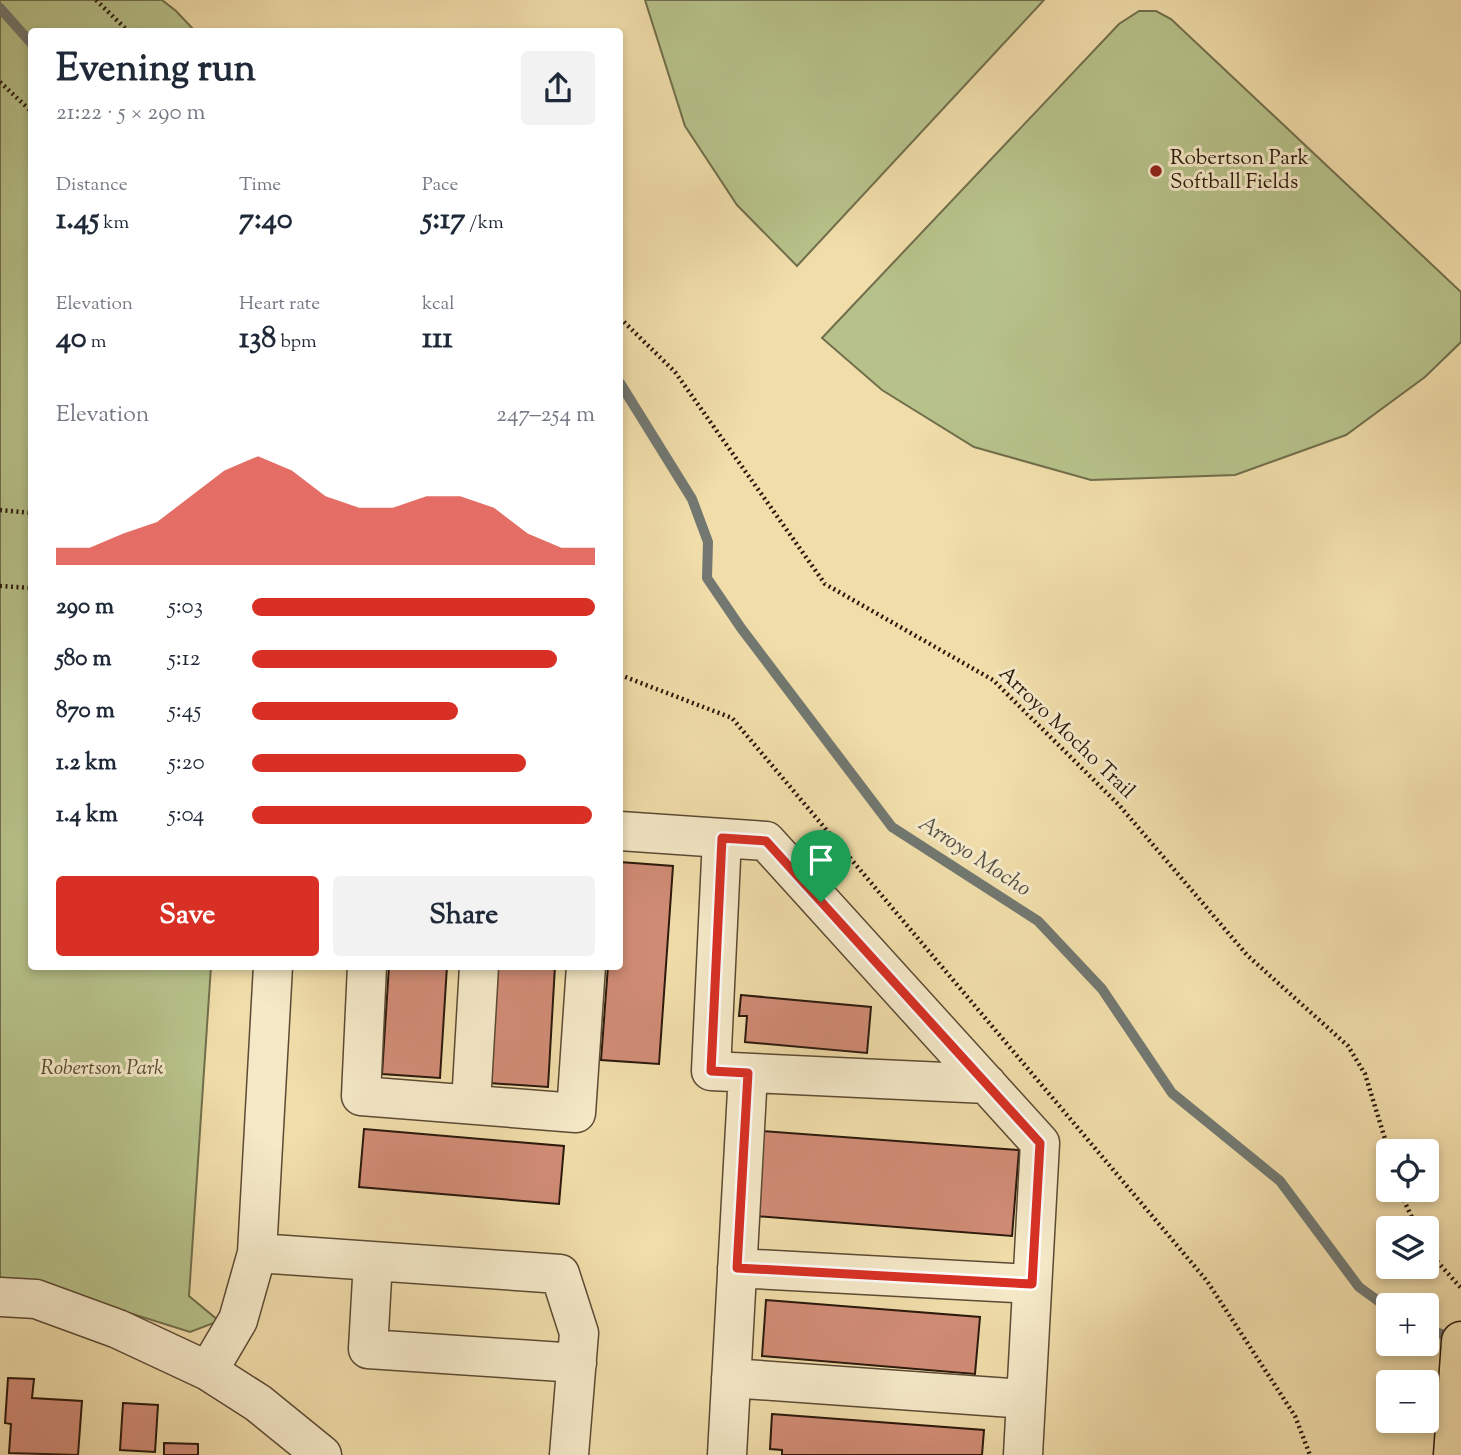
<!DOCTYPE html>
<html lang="en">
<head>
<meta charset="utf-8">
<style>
	:root { --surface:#fff; --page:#f2f2f3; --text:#1f2937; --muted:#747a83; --accent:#d93025 }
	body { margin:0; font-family:"Sorts Mill Goudy",serif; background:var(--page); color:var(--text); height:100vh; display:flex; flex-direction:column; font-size:26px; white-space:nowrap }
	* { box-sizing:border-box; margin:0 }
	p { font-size:23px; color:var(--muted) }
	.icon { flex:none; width:38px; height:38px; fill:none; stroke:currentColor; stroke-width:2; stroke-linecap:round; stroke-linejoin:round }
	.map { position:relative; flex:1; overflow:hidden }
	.drawer { position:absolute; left:28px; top:28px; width:595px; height:942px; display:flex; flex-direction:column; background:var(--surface); border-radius:7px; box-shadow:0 4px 10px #0003 }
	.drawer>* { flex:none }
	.controls { position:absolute; left:1376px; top:1139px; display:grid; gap:14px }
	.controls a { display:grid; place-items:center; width:63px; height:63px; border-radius:7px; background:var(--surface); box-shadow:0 4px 10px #0003; font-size:35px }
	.pin { position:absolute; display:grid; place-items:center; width:60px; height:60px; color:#fff; margin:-72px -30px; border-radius:50% 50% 50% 0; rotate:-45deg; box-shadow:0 0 7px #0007 }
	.pin .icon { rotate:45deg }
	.round { display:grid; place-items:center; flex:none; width:74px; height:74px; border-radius:7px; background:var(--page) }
	.summary { display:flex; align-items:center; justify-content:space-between; height:119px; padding:0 28px }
	h1 { font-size:38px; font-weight:800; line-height:52px }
	.metrics { display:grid; grid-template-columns:repeat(3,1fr); gap:10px; height:119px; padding:7px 28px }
	.metrics div { display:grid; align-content:center }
	.metrics b { font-size:30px; font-weight:800 }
	.metrics small { font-size:19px; font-weight:400 }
	.metrics p { font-size:19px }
	.chart { height:196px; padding:14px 28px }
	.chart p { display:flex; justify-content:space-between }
	.chart svg { width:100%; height:126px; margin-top:7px; fill:var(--accent); opacity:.7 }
	.action { display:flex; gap:14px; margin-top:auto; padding:14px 28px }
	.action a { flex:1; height:80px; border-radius:7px; background:var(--accent); color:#fff; font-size:28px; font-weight:800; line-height:80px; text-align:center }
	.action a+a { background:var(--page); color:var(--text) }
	ul { padding:0 28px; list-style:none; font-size:23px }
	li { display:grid; grid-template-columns:112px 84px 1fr; align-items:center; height:52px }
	li i { height:18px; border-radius:9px; background:var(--accent) }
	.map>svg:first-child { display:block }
	.green { fill:#b7c28a; stroke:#716e4b; stroke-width:2 }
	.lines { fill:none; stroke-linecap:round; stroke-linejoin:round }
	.stream { stroke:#727871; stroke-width:10 }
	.building { fill:#d18c76; stroke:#2b190c; stroke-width:2 }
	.minor-casing { stroke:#5c4a34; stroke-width:41 }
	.major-casing { stroke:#2b190c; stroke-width:41 }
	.path { stroke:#2b190c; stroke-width:4.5; stroke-dasharray:2 3.5; stroke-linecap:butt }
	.minor { stroke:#f5e9c8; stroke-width:38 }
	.major { stroke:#f0ddaa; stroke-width:38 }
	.route-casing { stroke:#fff; stroke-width:14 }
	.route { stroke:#d93025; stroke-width:9 }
	.poi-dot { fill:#8f2418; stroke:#f5e9c8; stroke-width:2.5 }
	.labels { text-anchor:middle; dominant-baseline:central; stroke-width:6; stroke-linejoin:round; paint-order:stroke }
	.poi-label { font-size:21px; fill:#2b190c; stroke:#f5e9c8; text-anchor:start }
	.street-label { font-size:21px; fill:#2b190c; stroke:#f5e9c8 }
	.park-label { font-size:21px; font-style:italic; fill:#554c32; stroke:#f5e9c8 }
	.water-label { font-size:23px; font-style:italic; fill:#545147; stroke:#f5e9c8 }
</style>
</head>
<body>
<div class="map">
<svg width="1461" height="1455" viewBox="0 0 1461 1455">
	<rect width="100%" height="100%" fill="#f0ddaa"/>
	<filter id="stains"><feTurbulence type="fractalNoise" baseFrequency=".00286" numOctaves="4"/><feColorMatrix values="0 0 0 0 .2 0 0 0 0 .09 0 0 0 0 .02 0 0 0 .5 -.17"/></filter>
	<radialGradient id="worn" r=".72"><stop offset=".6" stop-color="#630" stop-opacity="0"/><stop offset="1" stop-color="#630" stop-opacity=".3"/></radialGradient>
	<!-- green -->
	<path class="green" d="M0,0H162L176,11L195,31L32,32V966H211L189,1296L219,1321L190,1332L37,1284L0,1281Z
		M645,0H1044L797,266L737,205L685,126Z
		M1139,11H1156L1171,19L1461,292V342L1425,377L1346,435L1235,475L1091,480L974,447L882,390L822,338L1119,24Z"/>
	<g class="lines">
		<!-- stream -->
		<path class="stream" d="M0,8L32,44
			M620,383L692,499L708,542L707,578L741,628L892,827L1038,921L1102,989L1172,1093L1280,1181L1359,1287L1388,1308
			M1426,1329L1454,1338"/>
	</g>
	<!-- building -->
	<path class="building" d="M620,862L673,866L659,1064L601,1060L608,966H620Z
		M389,966H447L440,1078L382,1074Z
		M497,966H555L548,1087L489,1083Z
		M741,995L871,1007L867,1053L745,1042L747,1016H739Z
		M364,1129L564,1146L559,1204L359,1187Z
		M761,1131L1019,1150L1012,1236L755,1216Z
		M766,1300L980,1317L975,1374L762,1356Z
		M8,1378L34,1379L32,1398L82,1401L78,1455L9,1453L11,1424L5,1423Z
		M123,1403L158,1405L155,1452L120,1450Z
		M772,1414L984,1430L982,1455H782V1450L770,1449Z
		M164,1443L198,1444V1455H164Z"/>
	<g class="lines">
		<defs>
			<path id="minor" d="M620,831L766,841L1040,1143L1023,1455
				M722,838L711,1071L987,1084
				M367,966L361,1096L576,1113L586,966
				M471,1104L479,966
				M257,1253L560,1274L579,1333L569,1455
				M373,1261L368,1349L577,1363
				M737,1268L1032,1284
				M0,1297L36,1299L118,1329L208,1371L258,1403L322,1455
				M208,1371L238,1320L257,1253L273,966
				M731,1378L1026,1399
				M727,1455L748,1073"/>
			<path id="major" d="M1453,1455L1461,1341"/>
		</defs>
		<!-- minor casing -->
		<use href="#minor" class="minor-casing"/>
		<!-- major casing -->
		<use href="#major" class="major-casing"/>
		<!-- path -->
		<path class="path" d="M96,0L129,32
			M0,82L32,112
			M620,318L675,372L825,584L993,680L1119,805L1247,955L1348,1046L1365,1074L1389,1152
			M0,510L32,513
			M0,586L32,588
			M620,675L732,718L1207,1281L1295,1416L1310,1455
			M1399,1190L1417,1228
			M1426,1249L1461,1288"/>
		<!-- minor -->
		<use href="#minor" class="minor"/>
		<!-- major -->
		<use href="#major" class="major"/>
	</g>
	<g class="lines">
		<defs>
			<path id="route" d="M722,838L766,841L1040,1143L1032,1284L737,1268L748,1073L711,1071Z"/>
		</defs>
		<!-- route casing -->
		<use href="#route" class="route-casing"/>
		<!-- route -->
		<use href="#route" class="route"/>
	</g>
	<!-- markers -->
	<circle class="poi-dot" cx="1156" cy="171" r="7"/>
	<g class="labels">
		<!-- poi labels -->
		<g class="poi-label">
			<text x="1170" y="159">Robertson Park<tspan x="1170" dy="24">Softball Fields</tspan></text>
		</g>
		<!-- street labels -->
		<g class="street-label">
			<text transform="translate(1066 733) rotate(44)">Arroyo Mocho Trail</text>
		</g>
		<!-- park labels -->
		<g class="park-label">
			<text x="102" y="1069">Robertson Park</text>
		</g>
		<!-- water labels -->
		<g class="water-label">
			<text transform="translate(974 857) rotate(33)">Arroyo Mocho</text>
		</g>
	</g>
	<rect width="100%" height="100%" filter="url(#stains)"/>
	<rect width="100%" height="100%" fill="url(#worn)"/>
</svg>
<div class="controls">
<a><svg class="icon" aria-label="locate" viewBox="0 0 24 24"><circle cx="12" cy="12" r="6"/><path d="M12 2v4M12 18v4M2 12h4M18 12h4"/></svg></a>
<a><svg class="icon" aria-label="layers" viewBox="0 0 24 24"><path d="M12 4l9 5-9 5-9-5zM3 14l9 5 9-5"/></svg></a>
<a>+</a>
<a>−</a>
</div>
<div class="pin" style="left:821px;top:902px;background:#1e9e55"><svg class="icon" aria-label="arrive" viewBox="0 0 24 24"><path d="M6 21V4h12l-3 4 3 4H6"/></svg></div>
<section class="drawer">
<div class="summary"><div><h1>Evening run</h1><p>21:22 · 5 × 290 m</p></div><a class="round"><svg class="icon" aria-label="share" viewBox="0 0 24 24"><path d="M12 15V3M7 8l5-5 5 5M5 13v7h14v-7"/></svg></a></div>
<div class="metrics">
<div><p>Distance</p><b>1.45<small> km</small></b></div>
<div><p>Time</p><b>7:40</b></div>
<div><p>Pace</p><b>5:17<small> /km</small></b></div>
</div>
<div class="metrics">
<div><p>Elevation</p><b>40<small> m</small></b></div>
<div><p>Heart rate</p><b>138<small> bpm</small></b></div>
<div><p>kcal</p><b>111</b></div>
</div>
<div class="chart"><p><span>Elevation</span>247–254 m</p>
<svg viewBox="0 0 160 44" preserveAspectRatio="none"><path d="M0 44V38L10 38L20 33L30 29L40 20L50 11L60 6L70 11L80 20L90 24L100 24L110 20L120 20L130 24L140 33L150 38L160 38V44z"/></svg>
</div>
<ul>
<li><b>290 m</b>5:03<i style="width:100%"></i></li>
<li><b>580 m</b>5:12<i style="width:89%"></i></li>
<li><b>870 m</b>5:45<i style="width:60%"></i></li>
<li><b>1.2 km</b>5:20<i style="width:80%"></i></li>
<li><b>1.4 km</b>5:04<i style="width:99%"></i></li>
</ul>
<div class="action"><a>Save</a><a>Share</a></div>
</section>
</div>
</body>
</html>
